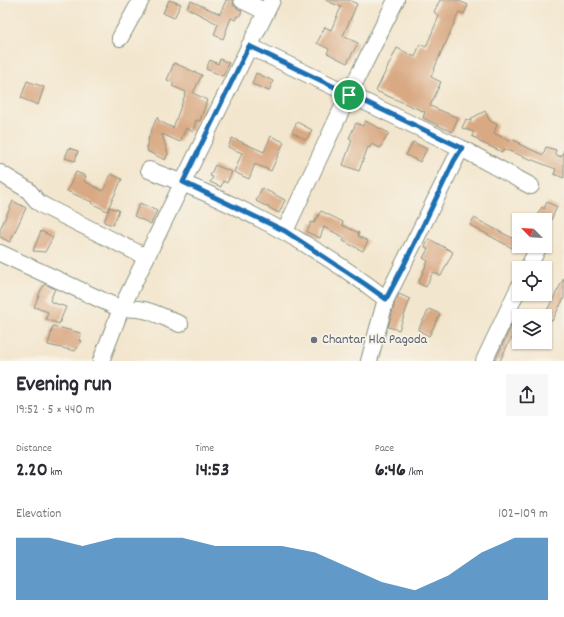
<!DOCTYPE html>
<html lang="en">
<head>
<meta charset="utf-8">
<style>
	:root { --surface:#fff; --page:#f7f7f7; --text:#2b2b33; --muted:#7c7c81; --accent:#1f6fb2 }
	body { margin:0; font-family:Dekko,sans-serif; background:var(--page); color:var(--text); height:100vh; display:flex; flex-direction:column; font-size:15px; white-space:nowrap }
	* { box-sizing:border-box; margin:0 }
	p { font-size:13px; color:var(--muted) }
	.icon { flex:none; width:22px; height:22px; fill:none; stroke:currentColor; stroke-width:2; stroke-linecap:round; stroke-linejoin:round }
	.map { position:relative; height:361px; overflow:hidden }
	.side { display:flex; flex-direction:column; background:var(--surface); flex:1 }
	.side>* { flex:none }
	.needle { width:26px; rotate:294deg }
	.controls { position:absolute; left:512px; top:213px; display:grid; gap:8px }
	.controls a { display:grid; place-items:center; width:40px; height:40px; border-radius:0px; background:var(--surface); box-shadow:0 1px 3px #0004; font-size:20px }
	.pin { position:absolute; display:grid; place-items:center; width:34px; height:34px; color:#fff; margin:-17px; border:2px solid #fff; border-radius:50%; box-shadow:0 1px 4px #0007 }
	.round { display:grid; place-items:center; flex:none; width:42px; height:42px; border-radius:0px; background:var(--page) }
	.head { display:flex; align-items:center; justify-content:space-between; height:68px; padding:0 16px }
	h1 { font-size:22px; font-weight:700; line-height:30px }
	.stats { display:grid; grid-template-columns:repeat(3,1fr); gap:6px; height:68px; padding:4px 16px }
	.stats div { display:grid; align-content:center }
	.stats b { font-size:20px; font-weight:700 }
	.stats small { font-size:11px; font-weight:400 }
	.stats p { font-size:11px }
	.chart { height:112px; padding:8px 16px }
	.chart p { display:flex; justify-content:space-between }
	.chart svg { width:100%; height:72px; margin-top:4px; fill:var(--accent); opacity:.7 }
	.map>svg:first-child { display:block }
	.building { fill:#d9a983 }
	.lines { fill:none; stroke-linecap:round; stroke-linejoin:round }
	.minor-casing { stroke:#899281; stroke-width:18 }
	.minor { stroke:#fff; stroke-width:16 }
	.route-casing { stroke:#fff; stroke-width:8 }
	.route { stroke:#1f6fb2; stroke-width:5 }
	.worship-dot { fill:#6b7280; stroke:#f7f3e8; stroke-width:1.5 }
	.labels { text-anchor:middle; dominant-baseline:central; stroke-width:3.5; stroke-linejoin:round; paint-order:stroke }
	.worship-label { font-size:14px; fill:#5b616d; stroke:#f7f3e8; text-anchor:start }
</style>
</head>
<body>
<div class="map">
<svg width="564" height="361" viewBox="0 0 564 361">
	<rect width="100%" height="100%" fill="#f7f3e8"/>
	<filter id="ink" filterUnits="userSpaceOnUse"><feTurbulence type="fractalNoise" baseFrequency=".025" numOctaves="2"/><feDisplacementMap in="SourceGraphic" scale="8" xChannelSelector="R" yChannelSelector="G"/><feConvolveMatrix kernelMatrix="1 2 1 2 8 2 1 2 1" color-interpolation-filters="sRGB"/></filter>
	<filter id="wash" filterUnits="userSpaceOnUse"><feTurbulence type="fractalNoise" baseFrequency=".012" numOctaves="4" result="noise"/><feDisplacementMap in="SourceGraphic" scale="16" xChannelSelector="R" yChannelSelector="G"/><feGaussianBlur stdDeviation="0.9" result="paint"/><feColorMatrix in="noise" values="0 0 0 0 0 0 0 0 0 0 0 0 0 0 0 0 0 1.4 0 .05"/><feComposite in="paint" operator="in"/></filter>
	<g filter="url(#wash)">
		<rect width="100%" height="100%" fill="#f3e6ce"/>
		<g id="blocks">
			<!-- building -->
			<path class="building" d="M169,0L181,4L174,18L163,13Z
				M226,0H233L234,6L242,11L239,17L237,16L235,20L231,18L223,39L214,35L218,24L187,8L191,1L220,14Z
				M325,0H349L357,4L343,36L358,43L347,63L327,53L329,49L317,43L325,27L331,30L341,7Z
				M440,0H457L468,5L464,14L459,12L445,45H444L431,77L441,82L430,106L458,118L452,132L423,118L425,112L376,91L397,48L415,57L420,44L426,47L439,16L434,12Z
				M220,59L229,63L223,76L206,69L210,60L218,64Z
				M174,63L202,75L193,93L207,100L200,121L196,120L193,132L186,128L180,142L162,134L168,154L165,160L147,151L148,148L146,147L149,139H148L157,117L159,121L173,128L186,92L172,86L174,83L167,80Z
				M256,73L273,81L269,91L252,84Z
				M27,81L44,87L38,105L21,98Z
				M485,111L490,121L497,124L494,133L510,141L511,139L520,143L519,144L543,155L546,147L556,150L555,154L561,157L564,150V178L554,174L556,169L504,149L502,152L478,141L479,140L472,136L474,132L462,128L466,119L471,121L472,118Z
				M365,121L389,133L380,148L371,144L370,148L368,147L359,171L343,165L352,140L349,138L356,123L363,126Z
				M297,122L312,130L306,140L292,132Z
				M271,136L284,142L271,171L255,164L249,179L234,172L242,153L228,147L232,138L264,152Z
				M413,142L427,149L420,162L406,155Z
				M69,148L78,151L75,161L65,158Z
				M215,165L232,172L227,183L223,181L221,187L210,182L213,177L210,176Z
				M76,172L86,176L84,181L103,191L111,174L122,179L107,211L91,203L92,202L67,191Z
				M262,188L285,200L279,213L256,201Z
				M13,201L26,208L10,242L0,237V229Z
				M547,202L557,207L551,220H534L542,207L544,209Z
				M140,203L157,211L151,224L134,216Z
				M110,207L119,210L113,225L104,222Z
				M321,211L343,222L342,225L359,233L358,236L368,241L363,251L343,241L345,238L324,227L320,238L307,232L311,222L314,223Z
				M474,218L516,240L512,248L470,225Z
				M41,231L53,237L45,252L33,251Z
				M429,239L453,252L441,276L433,272L426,287L418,283L428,261L423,258L428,249L425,247Z
				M564,278V298L552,321L544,316Z
				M45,284L55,289L50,300L51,302L66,307L59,324L46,319L48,312L34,307L41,290Z
				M399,294L410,299L399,330L388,327L395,302Z
				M429,309L440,314L429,336L418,330Z
				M519,309V325L511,340H510L500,361H495Z
				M53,326L81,333L79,341H82L75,351L48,345Z"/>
		</g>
	</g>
	<g filter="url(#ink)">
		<use href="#blocks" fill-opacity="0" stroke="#899281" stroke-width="1"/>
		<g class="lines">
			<defs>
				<path id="minor" d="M242,0L266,12
					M120,38L141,0
					M249,46L461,148L386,299
					M461,148L531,186
					M149,170C233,201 315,244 386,299L369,361
					M0,173L28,190L38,202L44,206L146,257
					M285,231L347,98L396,0
					M0,253L121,309C146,306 157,315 180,324
					M528,268L539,246
					M101,361L121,309L272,0
					M484,361L519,287"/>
			</defs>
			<!-- minor casing -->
			<use href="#minor" class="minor-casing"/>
			<!-- minor -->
			<use href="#minor" class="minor"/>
		</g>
	</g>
	<g class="lines" filter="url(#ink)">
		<defs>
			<path id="route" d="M249,46L462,148L454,161L404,265L386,299L365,284L285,231L183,182Z"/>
		</defs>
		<!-- route casing -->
		<use href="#route" class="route-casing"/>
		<!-- route -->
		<use href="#route" class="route"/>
	</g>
	<!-- markers -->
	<circle class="worship-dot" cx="314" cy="340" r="4"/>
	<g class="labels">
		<!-- worship labels -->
		<g class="worship-label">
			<text x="322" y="340">Chantar Hla Pagoda</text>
		</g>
	</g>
</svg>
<div class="controls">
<a><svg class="needle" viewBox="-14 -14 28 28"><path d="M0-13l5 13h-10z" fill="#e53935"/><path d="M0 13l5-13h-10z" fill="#7c7c81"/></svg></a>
<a><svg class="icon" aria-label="locate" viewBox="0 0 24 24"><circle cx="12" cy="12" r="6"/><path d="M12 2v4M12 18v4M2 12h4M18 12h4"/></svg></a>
<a><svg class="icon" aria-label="layers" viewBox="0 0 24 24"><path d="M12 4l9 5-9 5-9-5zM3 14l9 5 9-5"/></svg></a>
</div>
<div class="pin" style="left:349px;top:95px;background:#1e9e55"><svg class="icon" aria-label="arrive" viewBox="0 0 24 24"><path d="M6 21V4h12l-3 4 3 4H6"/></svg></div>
</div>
<section class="side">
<div class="head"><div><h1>Evening run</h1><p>19:52 · 5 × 440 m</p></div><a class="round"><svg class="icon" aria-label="share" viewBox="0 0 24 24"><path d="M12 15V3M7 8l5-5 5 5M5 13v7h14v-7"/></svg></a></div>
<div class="stats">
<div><p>Distance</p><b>2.20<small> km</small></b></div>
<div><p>Time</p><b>14:53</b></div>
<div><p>Pace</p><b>6:46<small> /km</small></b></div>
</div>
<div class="chart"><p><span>Elevation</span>102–109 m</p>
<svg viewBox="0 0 160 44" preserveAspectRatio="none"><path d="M0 44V6L10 6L20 11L30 6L40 6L50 6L60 11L70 11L80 11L90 15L100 24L110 33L120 38L130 29L140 15L150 6L160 6V44z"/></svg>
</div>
</section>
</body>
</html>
